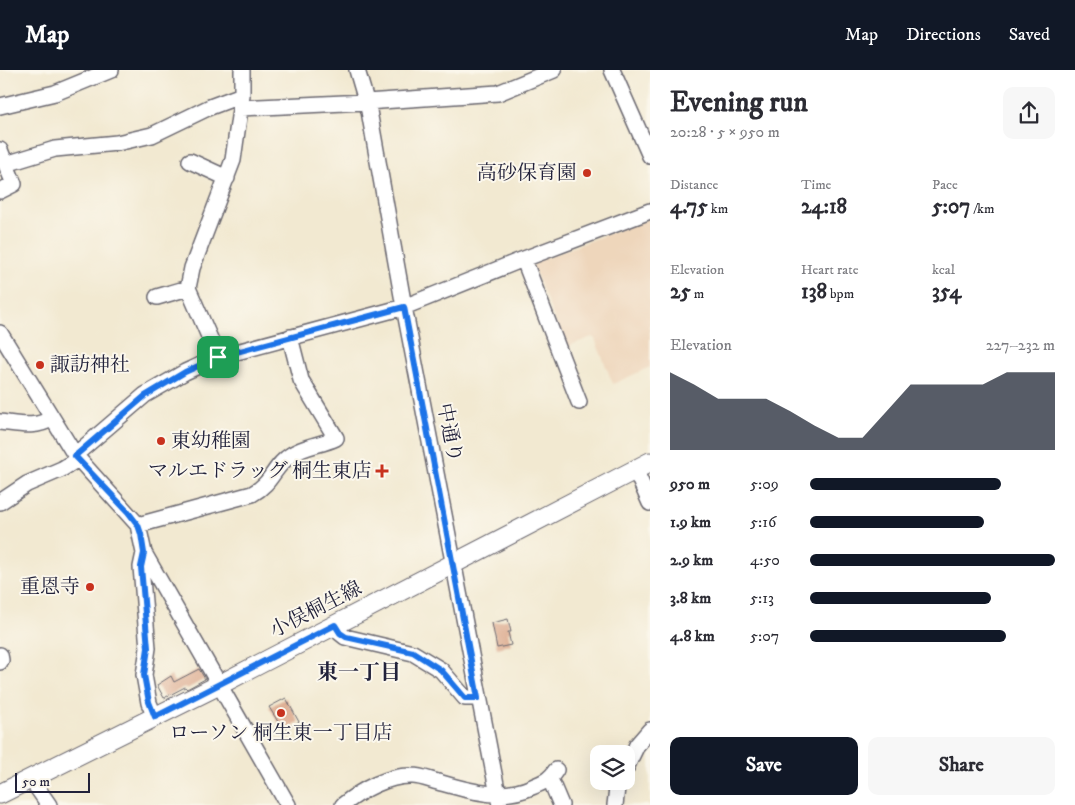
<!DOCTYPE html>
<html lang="en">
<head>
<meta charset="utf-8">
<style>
	:root { --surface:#fff; --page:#f7f7f7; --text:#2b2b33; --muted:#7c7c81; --accent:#111827 }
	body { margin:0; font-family:"IM FELL DW Pica","Noto Serif JP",serif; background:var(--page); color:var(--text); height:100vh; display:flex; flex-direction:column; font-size:19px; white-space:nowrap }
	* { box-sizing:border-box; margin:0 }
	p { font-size:16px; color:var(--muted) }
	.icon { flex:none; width:28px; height:28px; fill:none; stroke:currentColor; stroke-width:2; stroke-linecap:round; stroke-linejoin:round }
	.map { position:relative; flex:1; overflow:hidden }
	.drawer { display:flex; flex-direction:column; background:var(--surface); width:425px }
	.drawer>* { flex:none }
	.buttons { position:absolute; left:590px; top:675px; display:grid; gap:10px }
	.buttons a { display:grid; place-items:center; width:45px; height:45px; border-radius:10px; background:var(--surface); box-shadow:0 5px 20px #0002; font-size:25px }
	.scale { position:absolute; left:15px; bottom:12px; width:75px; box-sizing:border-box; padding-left:5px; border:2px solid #22223b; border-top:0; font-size:14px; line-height:18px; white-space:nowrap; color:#22223b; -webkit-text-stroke:4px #fbf7ec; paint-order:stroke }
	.pin { position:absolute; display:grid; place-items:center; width:42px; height:42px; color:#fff; margin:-21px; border-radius:10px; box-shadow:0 2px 8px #0006 }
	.round { display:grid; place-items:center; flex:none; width:52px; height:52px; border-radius:10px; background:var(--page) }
	.summary { display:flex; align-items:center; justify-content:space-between; height:85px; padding:0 20px }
	h1 { font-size:28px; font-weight:700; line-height:38px }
	.metrics { display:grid; grid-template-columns:repeat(3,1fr); gap:8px; height:85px; padding:5px 20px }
	.metrics div { display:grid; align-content:center }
	.metrics b { font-size:21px; font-weight:700 }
	.metrics small { font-size:14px; font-weight:400 }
	.metrics p { font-size:14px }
	.chart { height:140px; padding:10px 20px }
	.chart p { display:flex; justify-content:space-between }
	.chart svg { width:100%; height:90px; margin-top:5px; fill:var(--accent); opacity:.7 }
	.button { display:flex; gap:10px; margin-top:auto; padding:10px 20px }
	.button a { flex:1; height:58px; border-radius:10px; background:var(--accent); color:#fff; font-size:20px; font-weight:700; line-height:58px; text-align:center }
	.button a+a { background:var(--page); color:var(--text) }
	ul { padding:0 20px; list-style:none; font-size:16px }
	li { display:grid; grid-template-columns:80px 60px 1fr; align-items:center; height:38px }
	li i { height:12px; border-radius:6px; background:var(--accent) }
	header { display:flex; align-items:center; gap:30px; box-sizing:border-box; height:70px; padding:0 25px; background:var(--accent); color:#fff }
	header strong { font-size:24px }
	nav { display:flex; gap:28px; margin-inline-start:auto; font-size:18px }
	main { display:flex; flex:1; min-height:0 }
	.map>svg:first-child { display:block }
	.built { fill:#eed6bb }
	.building { fill:#ddac90 }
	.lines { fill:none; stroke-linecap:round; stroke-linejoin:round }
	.minor-casing { stroke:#6b6870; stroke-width:18 }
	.major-casing { stroke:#6b6870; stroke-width:21 }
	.minor { stroke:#fff; stroke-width:15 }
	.major { stroke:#fff; stroke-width:19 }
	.route-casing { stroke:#fff; stroke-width:10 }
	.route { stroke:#1a73e8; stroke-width:6 }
	.poi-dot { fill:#c8321e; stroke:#fbf7ec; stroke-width:2 }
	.labels { text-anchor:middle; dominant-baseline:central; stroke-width:4; stroke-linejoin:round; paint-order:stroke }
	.poi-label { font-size:20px; fill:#22223b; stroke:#fbf7ec; text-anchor:end }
	.street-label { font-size:20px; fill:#22223b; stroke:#fbf7ec }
	.neighbourhood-label { font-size:21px; font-weight:bold; fill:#22223b; stroke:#fbf7ec }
</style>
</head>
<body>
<header>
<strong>Map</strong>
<nav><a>Map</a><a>Directions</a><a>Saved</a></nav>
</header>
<main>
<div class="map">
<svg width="650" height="735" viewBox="0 0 650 735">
	<rect width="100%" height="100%" fill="#fbf7ec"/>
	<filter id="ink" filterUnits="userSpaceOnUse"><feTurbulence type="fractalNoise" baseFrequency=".02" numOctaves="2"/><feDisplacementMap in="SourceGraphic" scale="10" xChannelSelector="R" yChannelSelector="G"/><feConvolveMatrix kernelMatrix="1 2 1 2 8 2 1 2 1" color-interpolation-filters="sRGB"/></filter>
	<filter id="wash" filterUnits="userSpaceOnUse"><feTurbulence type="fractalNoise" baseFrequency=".0096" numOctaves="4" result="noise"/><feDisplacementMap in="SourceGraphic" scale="20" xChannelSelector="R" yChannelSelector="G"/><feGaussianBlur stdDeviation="1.12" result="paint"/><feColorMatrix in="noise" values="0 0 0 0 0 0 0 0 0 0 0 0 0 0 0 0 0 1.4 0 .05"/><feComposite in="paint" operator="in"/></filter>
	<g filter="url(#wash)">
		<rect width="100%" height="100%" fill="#f2e9d1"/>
		<!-- built -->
		<path class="built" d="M650,148V297L613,314L595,269L592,267L566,277L533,197L535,192Z"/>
		<g id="blocks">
			<!-- building -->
			<path class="building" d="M508,549L511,562H508L511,575L497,578L492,553Z
				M199,599L205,609L187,619L185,617L164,628L157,615L171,606L174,612Z
				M286,628L299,652L283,660L269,637Z"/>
		</g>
	</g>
	<g filter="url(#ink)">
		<use href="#blocks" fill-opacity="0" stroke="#6b6870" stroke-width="1"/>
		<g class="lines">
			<defs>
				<path id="minor" d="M357,0L369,41L404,237L500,735
					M612,0L650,86
					M0,36L55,23L111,0
					M240,38L366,32L498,23L554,0
					M0,80L14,114L0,121
					M190,91L227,108
					M6,94L55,79L117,73L152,65L210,37L242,25
					M524,190L579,332
					M157,227L188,218
					M0,263L75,385L138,455L144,483L288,735
					M218,287L188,218L192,198L233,90L242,25V0
					M0,352C18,354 36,359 52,348
					M75,385L145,325L185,302L218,287L404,237L516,192L650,141
					M635,399L650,433
					M0,432L27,414L62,399L78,389
					M138,455L252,424C273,413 273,396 291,385C304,376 321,375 336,368L301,310L290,267
					M144,483L141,497L148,578L144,605L149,633L155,647
					M335,555L340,563L345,567L413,583L441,600L465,628H479
					M0,585L1,590L0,592
					M626,698L637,675L650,660
					M31,709L49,735
					M550,709L561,735
					M343,735C361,720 389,705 412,706C421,706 430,710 438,712C470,721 500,731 532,717C543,712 549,711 556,700
					M615,735L617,718L620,711"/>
				<path id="major" d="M0,724L219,615L650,392"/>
			</defs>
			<!-- minor casing -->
			<use href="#minor" class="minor-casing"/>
			<!-- major casing -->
			<use href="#major" class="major-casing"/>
			<!-- minor -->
			<use href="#minor" class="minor"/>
			<!-- major -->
			<use href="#major" class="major"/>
		</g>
	</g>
	<g class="lines" filter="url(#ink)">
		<defs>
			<path id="route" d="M404,237L478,628H465L441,600L413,582L346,567L340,563L335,555L155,647L149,632L144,605L148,578L141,497L144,483L141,464L138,455L128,442L75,386L145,326L185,302L218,287Z"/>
		</defs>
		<!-- route casing -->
		<use href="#route" class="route-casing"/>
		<!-- route -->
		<use href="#route" class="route"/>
	</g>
	<!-- markers -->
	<g class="poi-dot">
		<circle cx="587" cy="103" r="5"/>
		<circle cx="40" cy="295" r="5"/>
		<circle cx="161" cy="371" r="5"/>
		<path d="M379.5 393.5h5v5h5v5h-5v5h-5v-5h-5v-5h5z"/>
		<circle cx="90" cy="517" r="5"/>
		<circle cx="281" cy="643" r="5"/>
	</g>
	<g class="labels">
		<!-- poi labels -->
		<g class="poi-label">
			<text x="577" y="103">高砂保育園</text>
			<text x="50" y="295" text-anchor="start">諏訪神社</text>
			<text x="171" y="371" text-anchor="start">東幼稚園</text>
			<text x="372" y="401">マルエドラッグ 桐生東店</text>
			<text x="80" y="517">重恩寺</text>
			<text x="281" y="663" text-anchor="middle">ローソン 桐生東一丁目店</text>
		</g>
		<!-- street labels -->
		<g class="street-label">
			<text transform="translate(449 363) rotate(79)">中通り</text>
			<text transform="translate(316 540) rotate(-27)">小俣桐生線</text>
		</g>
		<!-- neighbourhood labels -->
		<g class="neighbourhood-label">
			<text x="359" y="603">東一丁目</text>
		</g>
	</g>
</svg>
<div class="buttons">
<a><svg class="icon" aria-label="layers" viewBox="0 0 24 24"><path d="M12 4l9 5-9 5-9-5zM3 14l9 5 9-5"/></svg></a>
</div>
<div class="scale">50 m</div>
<div class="pin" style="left:218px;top:287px;background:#1e9e55"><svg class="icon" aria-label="arrive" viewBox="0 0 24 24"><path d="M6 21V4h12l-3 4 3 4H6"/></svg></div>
</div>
<section class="drawer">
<div class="summary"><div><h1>Evening run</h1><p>20:28 · 5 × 950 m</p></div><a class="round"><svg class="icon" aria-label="share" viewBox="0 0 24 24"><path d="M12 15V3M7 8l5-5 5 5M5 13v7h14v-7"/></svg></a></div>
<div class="metrics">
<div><p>Distance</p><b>4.75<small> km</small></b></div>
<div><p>Time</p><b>24:18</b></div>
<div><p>Pace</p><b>5:07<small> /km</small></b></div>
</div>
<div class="metrics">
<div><p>Elevation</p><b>25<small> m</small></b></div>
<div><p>Heart rate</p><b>138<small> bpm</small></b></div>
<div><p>kcal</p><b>354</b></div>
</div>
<div class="chart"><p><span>Elevation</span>227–232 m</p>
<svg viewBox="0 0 160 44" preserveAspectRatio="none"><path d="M0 44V6L10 12L20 19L30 19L40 19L50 25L60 32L70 38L80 38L90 25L100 12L110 12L120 12L130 12L140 6L150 6L160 6V44z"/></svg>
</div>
<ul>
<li><b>950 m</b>5:09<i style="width:78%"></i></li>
<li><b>1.9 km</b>5:16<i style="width:71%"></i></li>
<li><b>2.9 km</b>4:50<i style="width:100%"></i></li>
<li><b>3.8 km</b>5:13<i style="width:74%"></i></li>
<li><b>4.8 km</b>5:07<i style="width:80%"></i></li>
</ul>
<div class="button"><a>Save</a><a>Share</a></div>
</section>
</main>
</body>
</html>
